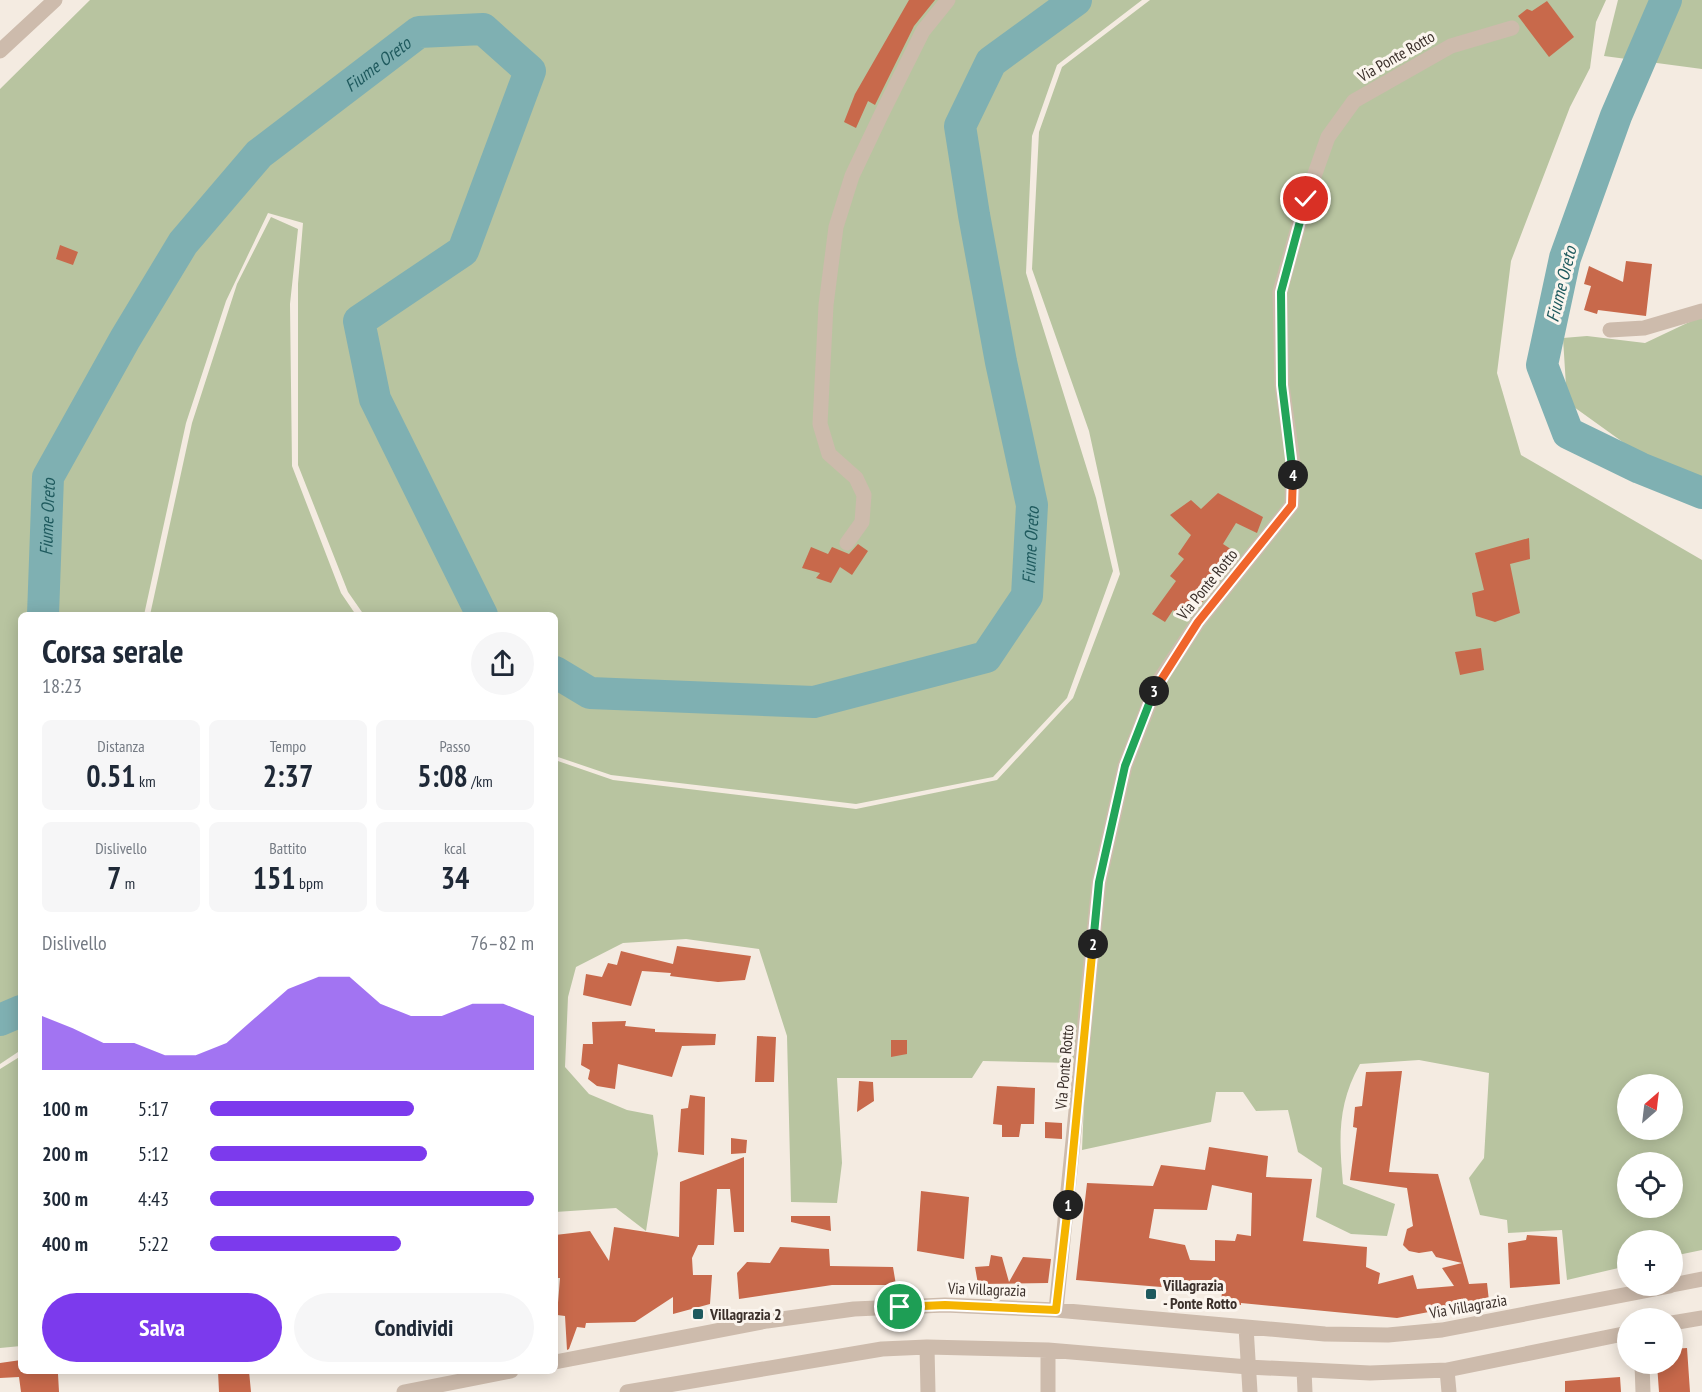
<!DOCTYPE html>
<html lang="it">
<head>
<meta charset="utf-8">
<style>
	:root { --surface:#fff; --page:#f6f6f7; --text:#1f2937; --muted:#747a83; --accent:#7c3aed }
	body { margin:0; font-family:"PT Sans Narrow",sans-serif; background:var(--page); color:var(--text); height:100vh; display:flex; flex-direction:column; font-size:22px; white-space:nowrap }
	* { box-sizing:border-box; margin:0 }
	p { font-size:20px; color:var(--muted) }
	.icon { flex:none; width:33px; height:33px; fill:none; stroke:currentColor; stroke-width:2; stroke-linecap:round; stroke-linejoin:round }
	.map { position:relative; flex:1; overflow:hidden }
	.details { position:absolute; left:18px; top:612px; width:540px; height:762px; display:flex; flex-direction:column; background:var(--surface); border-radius:9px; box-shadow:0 3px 15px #0003 }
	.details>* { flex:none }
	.needle { width:39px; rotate:28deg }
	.fabs { position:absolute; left:1617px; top:1074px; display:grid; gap:12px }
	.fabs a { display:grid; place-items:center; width:66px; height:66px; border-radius:50%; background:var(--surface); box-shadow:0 3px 15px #0003; font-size:30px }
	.pin { position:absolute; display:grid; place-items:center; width:51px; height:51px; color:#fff; margin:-26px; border:3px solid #fff; border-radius:50%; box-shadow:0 2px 6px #0007 }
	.km { position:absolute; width:30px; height:30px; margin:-15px; border-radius:50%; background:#222; color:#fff; font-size:16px; line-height:30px; text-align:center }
	.round { display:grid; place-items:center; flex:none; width:63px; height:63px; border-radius:32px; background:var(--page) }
	.head { display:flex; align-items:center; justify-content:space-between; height:102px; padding:0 24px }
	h1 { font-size:33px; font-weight:600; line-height:45px }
	.figures { display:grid; grid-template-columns:repeat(3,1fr); gap:9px; height:102px; padding:6px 24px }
	.figures div { display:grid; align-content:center; border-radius:9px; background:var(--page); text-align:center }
	.figures b { font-size:30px; font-weight:600 }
	.figures small { font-size:16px; font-weight:400 }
	.figures p { font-size:16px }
	.chart { height:168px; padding:12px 24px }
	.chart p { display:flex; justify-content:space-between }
	.chart svg { width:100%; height:108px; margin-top:6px; fill:var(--accent); opacity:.7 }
	.action { display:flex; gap:12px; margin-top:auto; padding:12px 24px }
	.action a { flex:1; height:69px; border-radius:36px; background:var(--accent); color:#fff; font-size:24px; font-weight:600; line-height:69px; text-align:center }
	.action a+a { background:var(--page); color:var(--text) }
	ul { padding:0 24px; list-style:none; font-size:20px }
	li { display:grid; grid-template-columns:96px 72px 1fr; align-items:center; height:45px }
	li i { height:15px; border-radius:8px; background:var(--accent) }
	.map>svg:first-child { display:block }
	.green { fill:#b8c4a0; fill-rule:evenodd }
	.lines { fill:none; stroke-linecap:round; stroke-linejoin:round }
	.river { stroke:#7fb0b2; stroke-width:32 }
	.building { fill:#c8694b; fill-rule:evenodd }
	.minor { stroke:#cdbbac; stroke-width:15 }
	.split-1-casing { stroke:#fff; stroke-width:12 }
	.split-2-casing { stroke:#fff; stroke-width:12 }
	.split-3-casing { stroke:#fff; stroke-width:12 }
	.split-4-casing { stroke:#fff; stroke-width:12 }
	.split-5-casing { stroke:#fff; stroke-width:12 }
	.split-1 { stroke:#f5b400; stroke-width:8 }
	.split-2 { stroke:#f5b400; stroke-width:8 }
	.split-3 { stroke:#22a559; stroke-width:8 }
	.split-4 { stroke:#f0652b; stroke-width:8 }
	.split-5 { stroke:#22a559; stroke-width:8 }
	.poi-dot { fill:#1f5a5e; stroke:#fbf5ee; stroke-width:2 }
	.labels { text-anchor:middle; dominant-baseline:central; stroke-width:6; stroke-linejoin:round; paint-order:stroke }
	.street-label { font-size:16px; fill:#3b302b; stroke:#fbf5ee }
	.poi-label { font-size:16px; font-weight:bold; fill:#3b302b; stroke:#fbf5ee; text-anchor:start }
	.water-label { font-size:18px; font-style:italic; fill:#1f5a5e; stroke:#fbf5ee }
</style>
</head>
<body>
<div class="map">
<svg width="1702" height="1392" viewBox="0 0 1702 1392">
	<rect width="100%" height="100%" fill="#f4ebe1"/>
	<!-- green -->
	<path class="green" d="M90,0H1142L1057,65L1032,136L1026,273L1096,498L1113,571L1067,698L993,777L856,804L611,775L555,756V615H364L348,592L298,465V284L303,223L268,213L226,301L186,423L144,615H21V1050L0,1064V89Z
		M1150,0H1606L1596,22L1590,68L1570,107L1511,261L1497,373L1521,455L1702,560V1250L1673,1256L1672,1240H1628L1627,1266L1567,1280L1562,1230L1508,1233L1507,1220L1480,1215L1469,1178L1484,1158L1489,1073L1419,1060L1360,1064C1337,1105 1339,1139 1343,1184L1395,1204L1387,1236L1351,1234L1316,1217L1322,1168L1298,1152L1288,1110L1256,1111L1243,1092H1216L1211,1122L1082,1150L1085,1078L1076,1063L983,1061L972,1078H837L842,1163L837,1203L791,1202L787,1036L759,949L686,939L623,943L576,967L568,997L565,1067L589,1094L627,1110L653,1115L658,1154L646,1231L616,1208L555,1212V760L613,780L856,809L997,780L1073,698L1120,574L1089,431L1032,269L1039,132L1062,67ZM1628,1084H1672V1130H1628ZM1628,1162H1672V1208H1628Z
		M1618,0H1702V69L1604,56Z
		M271,217L298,229L290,304L292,466L341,593L356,615H150L192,423L237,284Z
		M1702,316V482L1638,453L1567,402L1563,338L1587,336L1645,343Z
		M21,1056V1346L0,1348V1069Z"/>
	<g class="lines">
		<!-- river -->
		<g class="river">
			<path d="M1666,0L1616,116L1565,258L1542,365L1568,433L1640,468L1702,493"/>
			<path id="s1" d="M43,615L48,477L125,339L183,243L259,154L419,32L483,29L530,71L463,251L359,321L375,399L482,615"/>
			<path id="s2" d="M555,672L590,693L814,702L986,657L1027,596L1032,505L1001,362L974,215L960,126L991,62L1076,0"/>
			<path d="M0,1020L21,1011"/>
		</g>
	</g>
	<!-- building -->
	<path class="building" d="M909,0H935L914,26L875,105L868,101L856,128L844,122L855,94Z
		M1547,1L1574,37L1549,57L1518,16L1527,9L1532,11Z
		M60,245L78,252L73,265L56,259Z
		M1626,261L1652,264L1646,316L1598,310L1597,314L1584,310L1591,286L1584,284L1589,266L1623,282Z
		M1218,493L1263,517L1257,533L1236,523L1223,544L1240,555L1187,621L1173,610L1165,622L1152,614L1176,581L1170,576L1184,559L1178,554L1191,535L1170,515L1191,500L1201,509Z
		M1529,538L1530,559L1510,564L1520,613L1495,622L1476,616L1472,593L1484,590L1475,553Z
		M858,544L868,551L852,575L840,567L831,583L816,578L820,573L802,568L811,547L828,554L832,547L849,554Z
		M1481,648L1484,670L1460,675L1455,652Z
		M677,946L751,956L745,980L718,982L670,976L671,973L642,971L631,1006L583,995L586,974L602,977L608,963L617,965L621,951L673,964Z
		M626,1021L625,1026L655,1029V1032L716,1034L715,1045L682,1046L672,1077L618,1064L615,1089L597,1086L588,1079L590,1070L581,1065L583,1044H593L592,1022Z
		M757,1036L776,1037L774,1082H755Z
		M891,1040H907V1054L891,1057Z
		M1402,1071L1389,1172L1438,1174L1469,1284L1487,1283L1489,1301L1474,1303L1477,1313L1471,1314L1466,1305L1397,1318L1241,1303V1305L1221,1302L1222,1292L1076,1280L1087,1183L1153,1186L1161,1165L1205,1170L1209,1147L1268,1156L1266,1177L1312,1179L1303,1241L1367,1247L1366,1267L1380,1273L1378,1284L1413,1275L1417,1289L1454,1286L1442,1268L1462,1263L1436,1257L1432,1251L1419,1253L1409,1251L1403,1245L1407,1229L1413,1226L1407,1188L1350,1180L1357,1128L1353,1127L1355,1107L1362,1106L1366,1072ZM1212,1185L1252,1193L1251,1236L1237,1234L1235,1241L1215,1240V1261L1190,1260L1185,1245L1149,1238L1154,1209L1207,1210Z
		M859,1081L873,1082L874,1101L857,1112Z
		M997,1086L1035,1088L1034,1124H1021L1019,1137H1002V1125L993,1124Z
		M690,1095L705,1097L704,1155L678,1152L681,1109L688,1108Z
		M1045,1122L1062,1123V1139L1045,1138Z
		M731,1138L747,1140L746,1153L731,1154Z
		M744,1157V1232H734L730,1189H717L714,1245H698L692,1258L693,1275H712L710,1304L673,1314V1297L635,1322L586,1323L585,1328L577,1327L569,1349L567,1350L565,1316L557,1315L560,1278H555V1235L590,1231L609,1261L614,1227L679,1237L680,1182Z
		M921,1191L969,1197L964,1259L917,1251Z
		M791,1216H830L831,1231L791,1222Z
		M1527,1235L1557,1237L1560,1284L1510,1288L1508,1243L1526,1240Z
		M780,1247L829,1249L830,1266L893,1267L896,1285H832L739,1299L737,1273L747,1262L770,1263Z
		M991,1255L1002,1257L1009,1282L1023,1257L1051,1259L1048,1283L978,1284L975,1267L989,1266Z
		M1687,1348L1690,1392H1659L1657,1364H1672V1349Z
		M21,1360V1371L58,1374L59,1392H21L19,1377L0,1378V1363Z
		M218,1371H249L251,1392H219Z
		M1620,1377L1621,1392H1565V1381Z"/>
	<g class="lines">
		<!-- minor -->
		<path class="minor" d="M0,51L55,0
			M1610,330L1644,328L1702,311
			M847,543L862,522L864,495L856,478L829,454L820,424L826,305L836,227L852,176L881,115L923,31L948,0
			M1672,1285L1702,1279
			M1056,1310L1099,882L1125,766L1157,684L1198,622L1292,505L1293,462L1282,385L1280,292L1306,199L1328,137L1354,101L1451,46L1512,28
			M1672,1323L1702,1318
			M1246,1327L1250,1392
			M927,1347L928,1392
			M555,1362L767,1321L854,1309L945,1305L1056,1310L1325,1334L1388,1335L1442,1330L1670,1286
			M1642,1364L1643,1392
			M1304,1370L1305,1392
			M1447,1370L1449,1392
			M404,1392L511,1371
			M627,1392L882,1349L927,1347L1048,1350L1248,1367L1370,1373L1447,1370L1628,1333
			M1048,1392V1350"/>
	</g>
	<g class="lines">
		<defs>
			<path id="split-1" d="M900,1307L945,1305L1056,1310L1068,1205"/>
			<path id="split-2" d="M1068,1205L1093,944"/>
			<path id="split-3" d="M1093,944L1099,882L1125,766L1154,691"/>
			<path id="split-4" d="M1154,691L1198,622L1292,505L1293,475"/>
			<path id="split-5" d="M1293,475L1282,385L1281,292L1306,199"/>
		</defs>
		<!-- split-1 casing -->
		<use href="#split-1" class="split-1-casing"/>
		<!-- split-2 casing -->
		<use href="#split-2" class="split-2-casing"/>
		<!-- split-3 casing -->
		<use href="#split-3" class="split-3-casing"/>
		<!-- split-4 casing -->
		<use href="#split-4" class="split-4-casing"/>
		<!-- split-5 casing -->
		<use href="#split-5" class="split-5-casing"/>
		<!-- split-1 -->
		<use href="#split-1" class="split-1"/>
		<!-- split-2 -->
		<use href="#split-2" class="split-2"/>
		<!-- split-3 -->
		<use href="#split-3" class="split-3"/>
		<!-- split-4 -->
		<use href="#split-4" class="split-4"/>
		<!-- split-5 -->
		<use href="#split-5" class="split-5"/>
	</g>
	<!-- markers -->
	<g class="poi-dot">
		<rect x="1145" y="1288" width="12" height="12" rx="3"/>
		<rect x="692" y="1308" width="12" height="12" rx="3"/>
	</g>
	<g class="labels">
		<!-- street labels -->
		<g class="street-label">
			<text transform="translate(1396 56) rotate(-30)">Via Ponte Rotto</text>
			<text transform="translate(1207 584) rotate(-51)">Via Ponte Rotto</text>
			<text transform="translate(1064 1067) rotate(-85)">Via Ponte Rotto</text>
			<text transform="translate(987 1289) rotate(2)">Via Villagrazia</text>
			<text transform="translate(1468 1306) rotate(-10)">Via Villagrazia</text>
		</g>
		<!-- poi labels -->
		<g class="poi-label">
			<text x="1163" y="1285">Villagrazia<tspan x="1163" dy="18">- Ponte Rotto</tspan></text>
			<text x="710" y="1314">Villagrazia 2</text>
		</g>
		<!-- water labels -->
		<g class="water-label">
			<text stroke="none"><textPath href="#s1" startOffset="674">Fiume Oreto</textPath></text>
			<text transform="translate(1561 284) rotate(-76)">Fiume Oreto</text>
			<text stroke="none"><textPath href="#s1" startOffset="98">Fiume Oreto</textPath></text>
			<text stroke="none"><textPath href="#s2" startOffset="567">Fiume Oreto</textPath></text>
		</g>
	</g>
</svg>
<div class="fabs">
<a><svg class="needle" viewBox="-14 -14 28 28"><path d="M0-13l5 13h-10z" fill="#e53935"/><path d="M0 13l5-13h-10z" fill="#747a83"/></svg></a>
<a><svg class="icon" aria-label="locate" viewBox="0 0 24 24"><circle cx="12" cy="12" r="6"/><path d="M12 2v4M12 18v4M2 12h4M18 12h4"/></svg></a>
<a>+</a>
<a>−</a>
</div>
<div class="pin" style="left:900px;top:1307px;background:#1e9e55"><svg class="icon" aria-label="arrive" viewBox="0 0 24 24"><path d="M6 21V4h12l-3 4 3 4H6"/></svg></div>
<div class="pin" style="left:1306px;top:199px;background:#d93025"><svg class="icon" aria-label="check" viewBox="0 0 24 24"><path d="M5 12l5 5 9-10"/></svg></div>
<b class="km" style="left:1068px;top:1205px">1</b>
<b class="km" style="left:1093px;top:944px">2</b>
<b class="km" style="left:1154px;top:691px">3</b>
<b class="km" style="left:1293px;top:475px">4</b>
<section class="details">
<div class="head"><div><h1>Corsa serale</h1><p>18:23</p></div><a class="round"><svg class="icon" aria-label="share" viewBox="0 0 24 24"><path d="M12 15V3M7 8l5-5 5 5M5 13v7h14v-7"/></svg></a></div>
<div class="figures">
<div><p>Distanza</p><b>0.51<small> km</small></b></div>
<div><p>Tempo</p><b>2:37</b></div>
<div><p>Passo</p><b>5:08<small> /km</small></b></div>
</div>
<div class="figures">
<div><p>Dislivello</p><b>7<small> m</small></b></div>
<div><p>Battito</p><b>151<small> bpm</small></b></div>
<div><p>kcal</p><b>34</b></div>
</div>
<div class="chart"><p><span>Dislivello</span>76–82 m</p>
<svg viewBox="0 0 160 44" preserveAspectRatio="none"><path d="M0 44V22L10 27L20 33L30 33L40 38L50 38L60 33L70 22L80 11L90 6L100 6L110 17L120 22L130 22L140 17L150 17L160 22V44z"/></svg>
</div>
<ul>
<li><b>100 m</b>5:17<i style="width:63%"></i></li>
<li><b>200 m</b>5:12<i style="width:67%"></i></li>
<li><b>300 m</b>4:43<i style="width:100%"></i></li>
<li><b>400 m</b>5:22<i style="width:59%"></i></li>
</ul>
<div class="action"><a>Salva</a><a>Condividi</a></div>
</section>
</div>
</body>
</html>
